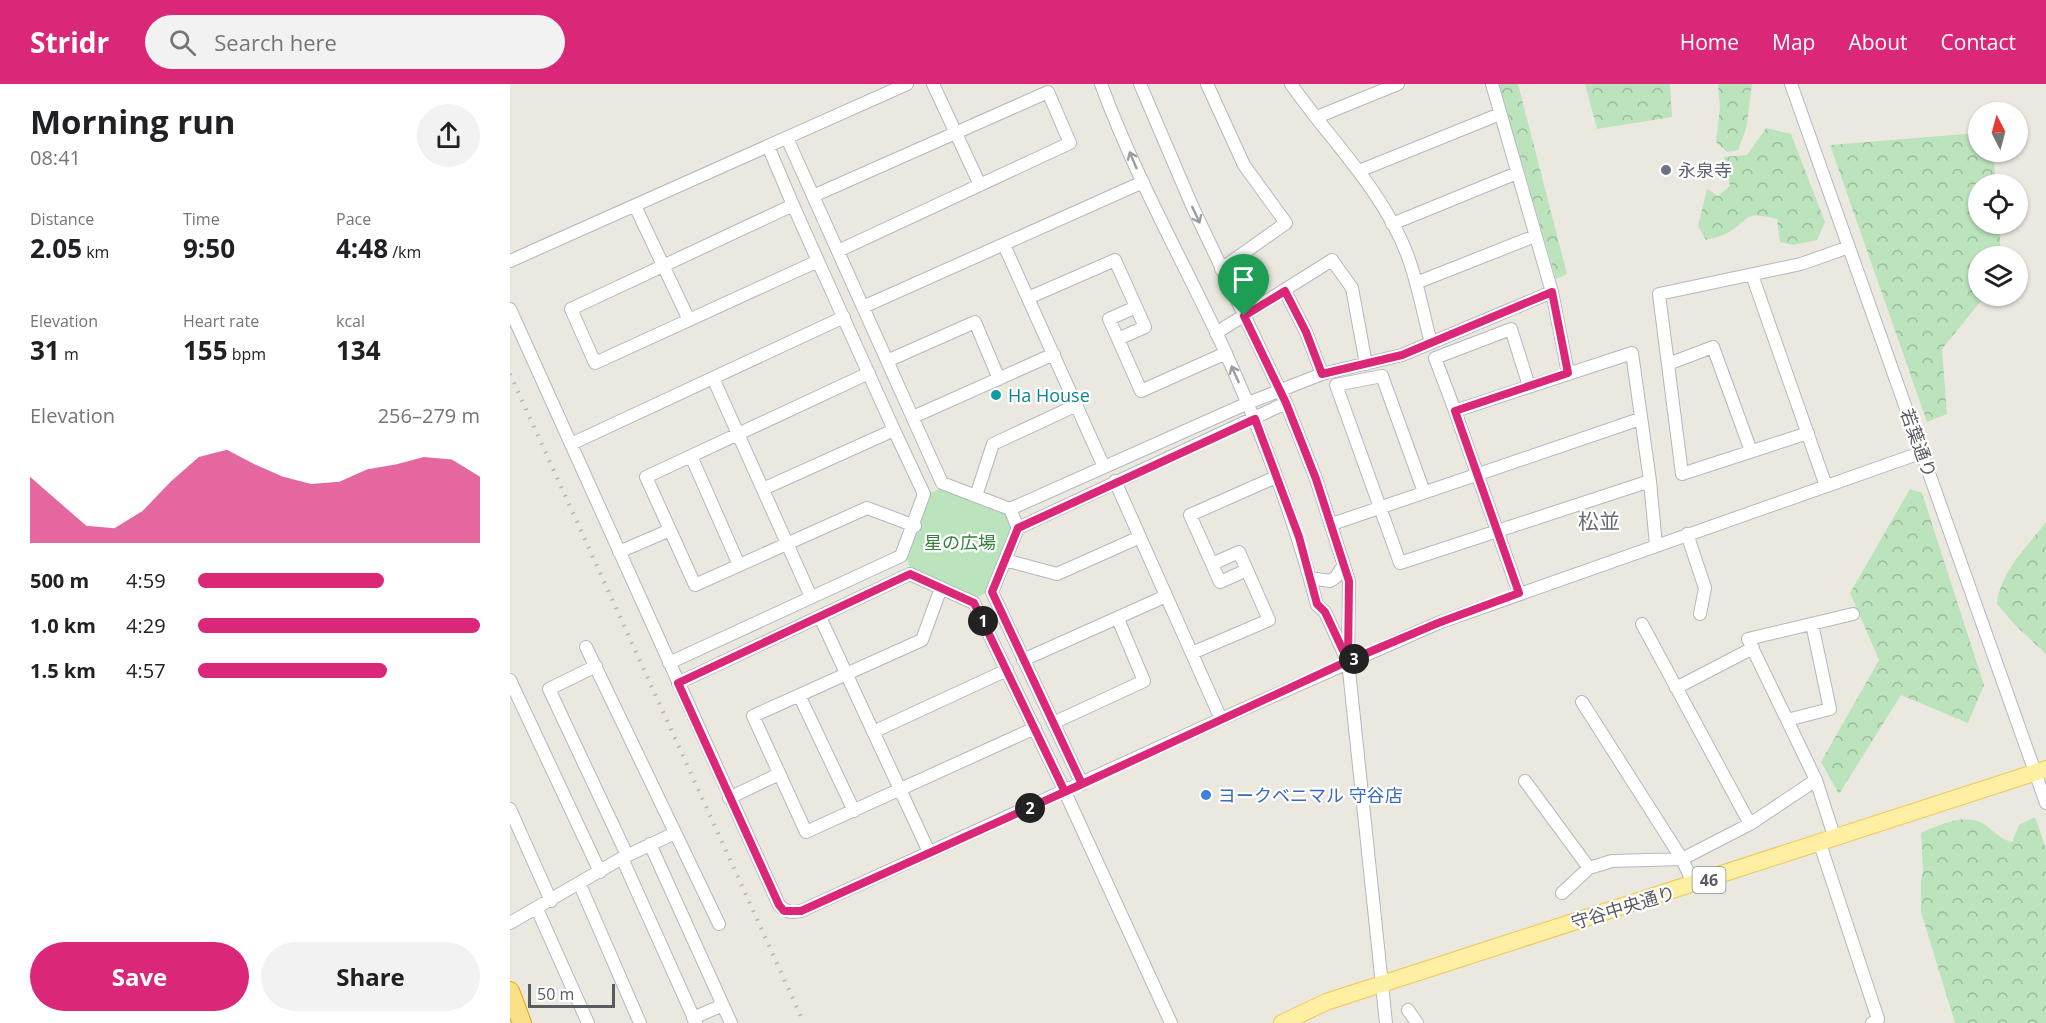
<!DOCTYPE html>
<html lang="en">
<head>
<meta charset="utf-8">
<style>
	:root { --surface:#fff; --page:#f2f2f2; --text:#202124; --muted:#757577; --accent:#db2777 }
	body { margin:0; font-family:"Open Sans","Noto Sans JP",sans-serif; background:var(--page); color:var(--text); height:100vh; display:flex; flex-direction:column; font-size:22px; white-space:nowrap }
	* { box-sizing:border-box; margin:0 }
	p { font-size:20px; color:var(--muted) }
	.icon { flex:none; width:33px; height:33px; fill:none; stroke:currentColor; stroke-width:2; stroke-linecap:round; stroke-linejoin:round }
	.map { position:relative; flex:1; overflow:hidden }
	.drawer { display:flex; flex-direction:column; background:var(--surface); width:510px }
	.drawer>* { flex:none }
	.needle { width:39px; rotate:354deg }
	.buttons { position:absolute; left:1458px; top:18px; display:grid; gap:12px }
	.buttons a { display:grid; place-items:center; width:60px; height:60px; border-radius:50%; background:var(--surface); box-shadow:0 2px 4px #0004; font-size:30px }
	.scale { position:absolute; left:18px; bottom:15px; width:87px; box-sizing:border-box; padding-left:6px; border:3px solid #585b60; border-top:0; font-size:16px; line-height:21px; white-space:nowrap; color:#585b60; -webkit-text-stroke:4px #fff; paint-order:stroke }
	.pin { position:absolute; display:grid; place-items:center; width:51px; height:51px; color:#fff; margin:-62px -26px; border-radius:50% 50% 50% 0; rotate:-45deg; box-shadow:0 0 6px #0007 }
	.pin .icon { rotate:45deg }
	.km { position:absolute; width:30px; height:30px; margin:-15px; border-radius:50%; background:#222; color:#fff; font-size:16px; line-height:30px; text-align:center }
	.round { display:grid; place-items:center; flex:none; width:63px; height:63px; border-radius:32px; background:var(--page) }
	.summary { display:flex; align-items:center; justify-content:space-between; height:102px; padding:0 30px }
	h1 { font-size:33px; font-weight:700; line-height:45px }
	.stats { display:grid; grid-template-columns:repeat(3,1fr); gap:9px; height:102px; padding:6px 30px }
	.stats div { display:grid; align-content:center }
	.stats b { font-size:26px; font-weight:700 }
	.stats small { font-size:16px; font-weight:400 }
	.stats p { font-size:16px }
	.chart { height:168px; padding:12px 30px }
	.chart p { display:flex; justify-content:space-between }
	.chart svg { width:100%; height:108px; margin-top:6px; fill:var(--accent); opacity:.7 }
	.action { display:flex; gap:12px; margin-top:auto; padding:12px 30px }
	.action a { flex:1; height:69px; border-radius:36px; background:var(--accent); color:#fff; font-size:24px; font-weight:700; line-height:69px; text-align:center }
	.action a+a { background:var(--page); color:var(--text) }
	ul { padding:0 30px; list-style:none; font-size:20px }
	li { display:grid; grid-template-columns:96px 72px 1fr; align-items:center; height:45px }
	li i { height:15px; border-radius:8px; background:var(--accent) }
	header { display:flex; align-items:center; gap:36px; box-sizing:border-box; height:84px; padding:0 30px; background:var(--accent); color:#fff }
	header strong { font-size:28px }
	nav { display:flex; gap:33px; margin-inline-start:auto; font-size:21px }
	.search { width:420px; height:54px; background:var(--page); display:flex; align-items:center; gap:15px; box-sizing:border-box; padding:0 21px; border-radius:33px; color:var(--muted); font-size:22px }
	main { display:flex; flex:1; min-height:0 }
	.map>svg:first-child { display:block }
	.forest { fill:url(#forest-crowns) }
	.park { fill:#bbe3bc }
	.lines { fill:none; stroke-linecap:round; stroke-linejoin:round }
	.minor-casing { stroke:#b5b7bc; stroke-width:14 }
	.major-casing { stroke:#edc756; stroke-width:18 }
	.highway-casing { stroke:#e5a405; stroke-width:20 }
	.minor { stroke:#fff; stroke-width:12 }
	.major { stroke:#fdf0a2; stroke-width:16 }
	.highway { stroke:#fae087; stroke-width:18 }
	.rail { stroke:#b2b3b3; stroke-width:4; stroke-dasharray:1.5 8; stroke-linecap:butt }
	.oneway { stroke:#9b9da0 }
	.route-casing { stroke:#fff; stroke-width:12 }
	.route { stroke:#db2777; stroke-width:8 }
	.worship-dot { fill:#6b7280; stroke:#fff; stroke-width:2 }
	.culture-dot { fill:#0f9aa8; stroke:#fff; stroke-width:2 }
	.shop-dot { fill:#3f7fe0; stroke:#fff; stroke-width:2 }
	.labels { text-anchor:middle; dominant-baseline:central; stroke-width:4.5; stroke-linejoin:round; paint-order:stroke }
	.shield { fill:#fff; stroke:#8a8c90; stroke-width:1.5 }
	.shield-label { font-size:16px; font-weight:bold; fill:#585b60 }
	.worship-label { font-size:18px; fill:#5b616d; stroke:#fff; text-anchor:start }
	.culture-label { font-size:18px; fill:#0d838f; stroke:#fff; text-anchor:start }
	.street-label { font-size:18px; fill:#585b60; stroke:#fff }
	.park-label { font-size:18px; fill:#36813b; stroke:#fff }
	.shop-label { font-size:18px; fill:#366cbe; stroke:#fff; text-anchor:start }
	.quarter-label { font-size:21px; fill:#696d72; stroke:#fff }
</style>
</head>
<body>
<header>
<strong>Stridr</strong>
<div class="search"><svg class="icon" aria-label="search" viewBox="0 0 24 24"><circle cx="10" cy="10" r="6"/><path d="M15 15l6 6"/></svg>Search here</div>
<nav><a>Home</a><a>Map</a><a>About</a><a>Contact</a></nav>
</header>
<main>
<section class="drawer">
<div class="summary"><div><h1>Morning run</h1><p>08:41</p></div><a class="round"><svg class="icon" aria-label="share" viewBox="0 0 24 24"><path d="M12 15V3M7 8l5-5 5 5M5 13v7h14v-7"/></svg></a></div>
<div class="stats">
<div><p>Distance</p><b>2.05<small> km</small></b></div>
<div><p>Time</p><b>9:50</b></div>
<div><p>Pace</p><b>4:48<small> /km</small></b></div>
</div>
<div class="stats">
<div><p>Elevation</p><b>31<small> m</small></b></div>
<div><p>Heart rate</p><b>155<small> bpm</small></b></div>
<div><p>kcal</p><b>134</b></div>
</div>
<div class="chart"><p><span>Elevation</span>256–279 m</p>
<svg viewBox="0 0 160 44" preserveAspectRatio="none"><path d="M0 44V17L10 27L20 37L30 38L40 31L50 19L60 9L70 6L80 12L90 17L100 20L110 19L120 14L130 12L140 9L150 10L160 17V44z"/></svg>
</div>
<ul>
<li><b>500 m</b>4:59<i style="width:66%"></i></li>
<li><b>1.0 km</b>4:29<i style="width:100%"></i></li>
<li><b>1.5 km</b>4:57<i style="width:67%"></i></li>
</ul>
<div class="action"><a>Save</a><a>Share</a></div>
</section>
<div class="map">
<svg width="1536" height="939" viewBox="0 0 1536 939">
	<defs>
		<pattern id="forest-crowns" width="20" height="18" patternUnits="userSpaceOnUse" patternTransform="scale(1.5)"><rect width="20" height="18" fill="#bbe3bc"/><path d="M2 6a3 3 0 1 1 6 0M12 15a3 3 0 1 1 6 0" fill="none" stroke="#9bbb9c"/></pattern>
	</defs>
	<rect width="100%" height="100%" fill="#ebe9df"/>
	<!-- forest -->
	<path class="forest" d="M989,0H1008L1057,190L1046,195Z
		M1075,0H1160L1162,33L1087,45Z
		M1208,0H1242L1236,45L1228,66L1217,68L1206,58L1210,24Z
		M1256,44L1281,50L1315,138L1307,156L1283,161L1270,158L1267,135C1233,127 1243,133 1219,148C1213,152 1203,154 1196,156L1188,142L1197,105L1208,112L1220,102L1214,73L1237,71Z
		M1468,49V68H1483L1486,100H1468V140H1489L1491,172H1468V212H1475L1432,265L1437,330L1417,338L1320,61Z
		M1400,405L1412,409L1474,601L1458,639L1391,611L1329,710L1311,678L1369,576L1340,509Z
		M1536,438V570L1505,541L1487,520C1490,488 1517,463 1536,438Z
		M1525,733L1536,765V939H1445L1411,828V797L1413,787L1411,749C1428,742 1450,730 1470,738C1483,744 1486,754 1502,758L1509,741Z"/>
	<!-- park -->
	<path class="park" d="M432,404L497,429L503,444L477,508L468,513L401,487L397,475L420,409Z"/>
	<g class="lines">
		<defs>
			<path id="minor" d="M423,0L470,101
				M591,0C623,87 668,168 708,252C748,339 783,428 807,521L815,528L837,576
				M630,0L683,124L776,319L806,395L839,497L838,577L876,939
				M697,0L734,81L776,139L711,185
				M781,0C820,56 872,105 897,170C908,199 913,229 921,259
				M982,0L1042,208
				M1281,0L1536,719
				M807,33L888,0
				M277,54L432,399L500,425
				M849,87L990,30
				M303,112L538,8L560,59L328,167
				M283,121L308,177
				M125,122L179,236
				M882,140L1007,89
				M494,161L594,383
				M0,177L397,0
				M1242,191L1316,402
				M906,199L1025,152
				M775,207L796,248L812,290
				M518,214L605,176L635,243L608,255L631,307L716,269
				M353,223L633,98
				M0,225L269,821C276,828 281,829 291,827L711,635L928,539L1413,368
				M706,249L822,176L842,204L856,280
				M608,255L599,235L626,223
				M377,277L465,238L489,295
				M1158,280L1203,263L1241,367
				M359,289L136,393L185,501L357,424L405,442
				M203,294L301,513
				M945,327L925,274L1001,245L1019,302
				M403,333L544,270
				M1298,349L1172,390L1149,210L1291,180L1339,163
				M61,360L334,233
				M181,372L229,481
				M605,397L711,635
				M253,405L384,346L308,177L85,279L61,225L283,121L258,62
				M914,408L872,292L826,301L890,479L1140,397
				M466,412L483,360L567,321
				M822,440L1130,335
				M508,444L500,425L738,319L812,290L892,271L1042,208L1058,289
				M1177,450L1195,504L1190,530
				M109,468L160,446
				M495,476L547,490L630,453
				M702,480L710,498L737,486
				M800,494L820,497L826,493L833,482
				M431,504L412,556L243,632L296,748L525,644
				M1009,509L945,327L1122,269L1140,397L1146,461
				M310,533L419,768
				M1132,540L1240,740
				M76,563L209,840
				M682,569L759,536L729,468L702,480L680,431L766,393
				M513,576L656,512
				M159,579L391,472L414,410L384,346
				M86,582L39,605L117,771
				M0,596L90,788
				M168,599L400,490L464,519L555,708L661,939
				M1166,604L1243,564
				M289,611L344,727
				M1072,618L1172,775L1184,801
				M1277,636L1320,625L1302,540
				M543,639L634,597L608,535
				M363,648L497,586
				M1015,697L1079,784
				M572,700L482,508L508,444L776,319
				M219,714L269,690
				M0,725L41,817
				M1325,755L1306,696L1238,555L1343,530
				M140,760L221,939
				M1310,760L1368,935L1362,939
				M112,774L186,939
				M70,801L130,939
				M1052,809L1079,784L1102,777L1172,775L1240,740L1306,696
				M27,825L78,939
				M0,839L112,774L165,749
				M898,926L907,939
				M183,934L213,921"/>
			<path id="major" d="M772,939L816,918L1536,685"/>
			<path id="highway" d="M0,907L12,939"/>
		</defs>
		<!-- minor casing -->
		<use href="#minor" class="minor-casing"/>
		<!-- major casing -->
		<use href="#major" class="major-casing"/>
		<!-- highway casing -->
		<use href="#highway" class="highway-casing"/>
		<!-- minor -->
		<use href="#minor" class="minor"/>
		<!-- major -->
		<use href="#major" class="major"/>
		<!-- highway -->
		<use href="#highway" class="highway"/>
		<!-- rail -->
		<path class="rail" d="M0,290L294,939"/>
	</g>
	<!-- one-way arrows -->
	<defs><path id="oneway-shaft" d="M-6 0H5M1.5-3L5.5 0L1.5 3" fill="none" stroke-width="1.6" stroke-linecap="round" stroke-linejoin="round" transform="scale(1.5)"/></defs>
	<g class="oneway">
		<use href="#oneway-shaft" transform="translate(623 76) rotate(-113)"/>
		<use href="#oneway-shaft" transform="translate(686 131) rotate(65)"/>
		<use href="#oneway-shaft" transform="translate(725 290) rotate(-114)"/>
	</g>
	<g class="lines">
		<defs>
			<path id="route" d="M734,232L776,319L806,395L839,497L838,577L572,700L555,708L464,519L400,490L168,599L269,821L274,827H291L572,700L482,508L508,444L745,335L789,453L807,520L815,528L838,577L928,539L1009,509L945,327L1058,289L1042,208L892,271L812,290L796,248L775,207L734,232"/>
		</defs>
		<!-- route casing -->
		<use href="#route" class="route-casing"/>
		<!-- route -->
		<use href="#route" class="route"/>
	</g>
	<!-- markers -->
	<circle class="worship-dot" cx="1156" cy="86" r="6"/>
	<circle class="culture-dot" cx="486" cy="311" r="6"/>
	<circle class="shop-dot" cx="696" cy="711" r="6"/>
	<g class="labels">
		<!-- shield labels -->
		<rect class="shield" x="1182.5" y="783" width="33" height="26" rx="4.5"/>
		<g class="shield-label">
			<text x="1199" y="796">46</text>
		</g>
		<!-- worship labels -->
		<g class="worship-label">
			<text x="1168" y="86">永泉寺</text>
		</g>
		<!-- culture labels -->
		<g class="culture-label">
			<text x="498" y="311">Ha House</text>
		</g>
		<!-- street labels -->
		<g class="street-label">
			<text transform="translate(1409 359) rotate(70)">若葉通り</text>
			<text transform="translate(1113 823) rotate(-17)">守谷中央通り</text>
		</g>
		<!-- park labels -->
		<g class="park-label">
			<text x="450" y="458">星の広場</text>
		</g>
		<!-- shop labels -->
		<g class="shop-label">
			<text x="708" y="711">ヨークベニマル 守谷店</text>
		</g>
		<!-- quarter labels -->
		<g class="quarter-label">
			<text x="1089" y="437">松並</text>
		</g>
	</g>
</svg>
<div class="buttons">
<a><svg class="needle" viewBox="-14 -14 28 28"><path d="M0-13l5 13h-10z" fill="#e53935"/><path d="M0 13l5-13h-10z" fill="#757577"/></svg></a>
<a><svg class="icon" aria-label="locate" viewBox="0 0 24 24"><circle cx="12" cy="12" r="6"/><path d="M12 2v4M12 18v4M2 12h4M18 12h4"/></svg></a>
<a><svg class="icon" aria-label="layers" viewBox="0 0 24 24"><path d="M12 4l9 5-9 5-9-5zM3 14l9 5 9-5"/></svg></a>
</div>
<div class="scale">50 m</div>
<div class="pin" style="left:734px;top:232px;background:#1e9e55"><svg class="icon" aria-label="arrive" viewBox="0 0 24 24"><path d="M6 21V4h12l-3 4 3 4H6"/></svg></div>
<b class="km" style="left:473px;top:537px">1</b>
<b class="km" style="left:520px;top:724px">2</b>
<b class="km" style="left:844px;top:575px">3</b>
</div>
</main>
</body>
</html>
